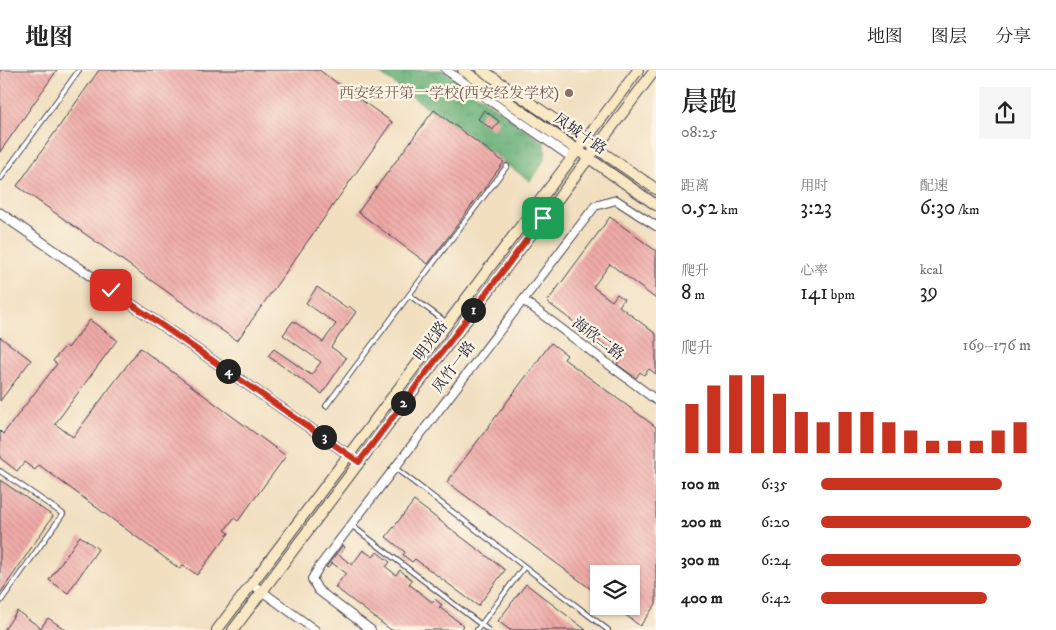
<!DOCTYPE html>
<html lang="zh">
<head>
<meta charset="utf-8">
<style>
	:root { --surface:#fff; --page:#f6f6f6; --text:#222; --muted:#767676; --line:#e0e0e0; --accent:#c8321e }
	body { margin:0; font-family:"IM FELL DW Pica","Noto Serif SC",serif; background:var(--page); color:var(--text); height:100vh; display:flex; flex-direction:column; font-size:19px; white-space:nowrap }
	* { box-sizing:border-box; margin:0 }
	p { font-size:16px; color:var(--muted) }
	.icon { flex:none; width:28px; height:28px; fill:none; stroke:currentColor; stroke-width:2; stroke-linecap:round; stroke-linejoin:round }
	.map { position:relative; flex:1; overflow:hidden }
	.details { display:flex; flex-direction:column; background:var(--surface); width:400px }
	.details>* { flex:none }
	.fabs { position:absolute; left:590px; top:495px; display:grid; gap:10px }
	.fabs a { display:grid; place-items:center; width:50px; height:50px; border-radius:0px; background:var(--surface); box-shadow:0 1px 4px #0004; font-size:25px }
	.pin { position:absolute; display:grid; place-items:center; width:42px; height:42px; color:#fff; margin:-21px; border-radius:10px; box-shadow:0 2px 8px #0006 }
	.km { position:absolute; width:25px; height:25px; margin:-12px; border-radius:50%; background:#222; color:#fff; font-size:14px; line-height:25px; text-align:center }
	.round { display:grid; place-items:center; flex:none; width:52px; height:52px; border-radius:0px; background:var(--page) }
	.overview { display:flex; align-items:center; justify-content:space-between; height:85px; padding:0 25px }
	h1 { font-size:28px; font-weight:600; line-height:38px }
	.figures { display:grid; grid-template-columns:repeat(3,1fr); gap:8px; height:85px; padding:5px 25px }
	.figures div { display:grid; align-content:center }
	.figures b { font-size:21px; font-weight:600 }
	.figures small { font-size:14px; font-weight:400 }
	.figures p { font-size:14px }
	.chart { height:140px; padding:10px 25px }
	.chart p { display:flex; justify-content:space-between }
	.chart svg { width:100%; height:90px; margin-top:5px; stroke:var(--accent); stroke-width:6 }
	ul { padding:0 25px; list-style:none; font-size:16px }
	li { display:grid; grid-template-columns:80px 60px 1fr; align-items:center; height:38px }
	li i { height:12px; border-radius:6px; background:var(--accent) }
	header { display:flex; align-items:center; gap:30px; box-sizing:border-box; height:70px; padding:0 25px; background:var(--surface); border-bottom:1px solid var(--line) }
	header strong { font-size:24px }
	nav { display:flex; gap:28px; margin-inline-start:auto; font-size:18px }
	main { display:flex; flex:1; min-height:0 }
	.map>svg:first-child { display:block }
	.forest { fill:url(#forest-crowns); stroke:#446859 }
	.building { fill:url(#building-back-hatch) }
	.lines { fill:none; stroke-linecap:round; stroke-linejoin:round }
	.service-casing { stroke:#413e4f; stroke-width:6 }
	.minor-casing { stroke:#413e4f; stroke-width:10 }
	.tertiary-casing { stroke:#413e4f; stroke-width:11 }
	.secondary-casing { stroke:#413e4f; stroke-width:12 }
	.service { stroke:#fff; stroke-width:4 }
	.minor { stroke:#fff; stroke-width:8 }
	.tertiary { stroke:#fff; stroke-width:9 }
	.secondary { stroke:#f8e8c3; stroke-width:10 }
	.route-casing { stroke:#fff; stroke-width:10 }
	.route { stroke:#c8321e; stroke-width:6 }
	.education-dot { fill:#8d6e63; stroke:#fcf5e5; stroke-width:2 }
	.labels { text-anchor:middle; dominant-baseline:central; stroke-width:4.5; stroke-linejoin:round; paint-order:stroke }
	.education-label { font-size:15px; fill:#785e54; stroke:#fcf5e5; text-anchor:end }
	.street-label { font-size:15px; fill:#22223b; stroke:#fcf5e5 }
</style>
</head>
<body>
<header>
<strong>地图</strong>
<nav><a>地图</a><a>图层</a><a>分享</a></nav>
</header>
<main>
<div class="map">
<svg width="656" height="560" viewBox="0 0 656 560">
	<defs>
		<pattern id="forest-crowns" width="20" height="18" patternUnits="userSpaceOnUse" patternTransform="scale(1.25)"><rect width="20" height="18" fill="#66af77"/><path d="M2 6a3 3 0 1 1 6 0M12 15a3 3 0 1 1 6 0" fill="none" stroke="#548e63"/></pattern>
		<pattern id="building-back-hatch" width="6" height="6" patternUnits="userSpaceOnUse" patternTransform="scale(1.25)"><rect width="6" height="6" fill="#efaaa7"/><path d="M-1 5l2 2M0 0l6 6M5-1l2 2" fill="none" stroke="#cd9291"/></pattern>
	</defs>
	<rect width="100%" height="100%" fill="#fcf5e5"/>
	<filter id="ink" filterUnits="userSpaceOnUse"><feTurbulence type="fractalNoise" baseFrequency=".02" numOctaves="2"/><feDisplacementMap in="SourceGraphic" scale="10" xChannelSelector="R" yChannelSelector="G"/><feConvolveMatrix kernelMatrix="1 2 1 2 8 2 1 2 1" color-interpolation-filters="sRGB"/></filter>
	<filter id="wash" filterUnits="userSpaceOnUse"><feTurbulence type="fractalNoise" baseFrequency=".0096" numOctaves="4" result="noise"/><feDisplacementMap in="SourceGraphic" scale="20" xChannelSelector="R" yChannelSelector="G"/><feGaussianBlur stdDeviation="1.12" result="paint"/><feColorMatrix in="noise" values="0 0 0 0 0 0 0 0 0 0 0 0 0 0 0 0 0 1.4 0 .05"/><feComposite in="paint" operator="in"/></filter>
	<g filter="url(#wash)">
		<rect width="100%" height="100%" fill="#f1dfc0"/>
		<!-- forest -->
		<path class="forest" d="M375,0H443L543,72C551,86 538,100 530,111Z"/>
		<g id="blocks">
			<!-- building -->
			<path class="building" d="M0,0H57L0,82Z
				M99,0H319L392,52L237,271L17,116Z
				M434,40L504,92L428,194L358,142Z
				M484,40L499,51L493,60L478,49Z
				M610,147L656,181V229L610,194L593,217L612,231L617,224L624,229L619,236L656,264V304L649,299L644,305L640,302L636,308L617,294L622,288L547,232Z
				M317,217L347,238L349,236L356,242L331,277L346,288L322,324L268,286L274,279L311,305L321,292L283,265L293,251L323,272L336,254L306,233Z
				M90,250L117,270L55,354L73,367L140,278L286,386L238,451L234,448L225,460L229,463L197,505L183,495L180,499L39,395L35,400L24,392L17,401L0,388V361L3,364L57,294L53,291L61,281L66,276L68,278Z
				M0,267L31,290L0,331Z
				M551,273L567,285L564,289L656,357V534L640,556L614,536H631V504H599V525L447,412Z
				M0,410L53,446L0,524Z
				M414,431L505,500L478,536L415,489L412,492L403,485L405,482L386,467Z
				M80,466L98,479L68,523L49,510Z
				M343,475L345,477L339,485L352,495L363,480L373,487L377,482L390,492L386,497L396,505L400,500L412,510L409,514L432,532L435,529L442,535L439,537L464,556L460,560H391L335,517L346,503L332,493L328,498L326,497Z
				M526,514L586,560H510L498,551Z
				M17,541L41,558L48,548L66,560H4Z"/>
		</g>
	</g>
	<g filter="url(#ink)">
		<use href="#blocks" fill-opacity="0" stroke="#413e4f" stroke-width="1"/>
		<g class="lines">
			<defs>
				<path id="service" d="M1,108L79,0
					M446,252L409,225L507,96
					M326,336L409,225
					M395,398L608,560
					M0,401L63,444L0,532
					M351,455L488,560
					M477,560L524,497"/>
				<path id="minor" d="M446,0L572,88
					M523,230L656,330
					M252,514L315,560
					M371,560L318,520L312,509L319,497L595,136L616,130L656,156"/>
				<path id="tertiary" d="M0,143L359,392"/>
				<path id="secondary" d="M463,0L656,135
					M482,0L656,119
					M217,560L638,0
					M233,560L655,0"/>
			</defs>
			<!-- service casing -->
			<use href="#service" class="service-casing"/>
			<!-- minor casing -->
			<use href="#minor" class="minor-casing"/>
			<!-- tertiary casing -->
			<use href="#tertiary" class="tertiary-casing"/>
			<!-- secondary casing -->
			<use href="#secondary" class="secondary-casing"/>
			<!-- service -->
			<use href="#service" class="service"/>
			<!-- minor -->
			<use href="#minor" class="minor"/>
			<!-- tertiary -->
			<use href="#tertiary" class="tertiary"/>
			<!-- secondary -->
			<use href="#secondary" class="secondary"/>
		</g>
	</g>
	<g class="lines" filter="url(#ink)">
		<defs>
			<path id="route" d="M111,220L359,392L543,148"/>
		</defs>
		<!-- route casing -->
		<use href="#route" class="route-casing"/>
		<!-- route -->
		<use href="#route" class="route"/>
	</g>
	<!-- markers -->
	<circle class="education-dot" cx="569" cy="23" r="5"/>
	<g class="labels">
		<!-- education labels -->
		<g class="education-label">
			<text x="559" y="23">西安经开第一学校(西安经发学校)</text>
		</g>
		<!-- street labels -->
		<g class="street-label">
			<text transform="translate(580 64) rotate(35)">凤城十路</text>
			<text transform="translate(598 269) rotate(37)">海欣二路</text>
			<text transform="translate(431 271) rotate(-53)">明光路</text>
			<text transform="translate(454 297) rotate(-53)">凤竹一路</text>
		</g>
	</g>
</svg>
<div class="fabs">
<a><svg class="icon" aria-label="layers" viewBox="0 0 24 24"><path d="M12 4l9 5-9 5-9-5zM3 14l9 5 9-5"/></svg></a>
</div>
<div class="pin" style="left:543px;top:148px;background:#1e9e55"><svg class="icon" aria-label="arrive" viewBox="0 0 24 24"><path d="M6 21V4h12l-3 4 3 4H6"/></svg></div>
<div class="pin" style="left:111px;top:220px;background:#d93025"><svg class="icon" aria-label="check" viewBox="0 0 24 24"><path d="M5 12l5 5 9-10"/></svg></div>
<b class="km" style="left:473px;top:240px">1</b>
<b class="km" style="left:403px;top:333px">2</b>
<b class="km" style="left:324px;top:367px">3</b>
<b class="km" style="left:228px;top:301px">4</b>
</div>
<section class="details">
<div class="overview"><div><h1>晨跑</h1><p>08:25</p></div><a class="round"><svg class="icon" aria-label="share" viewBox="0 0 24 24"><path d="M12 15V3M7 8l5-5 5 5M5 13v7h14v-7"/></svg></a></div>
<div class="figures">
<div><p>距离</p><b>0.52<small> km</small></b></div>
<div><p>用时</p><b>3:23</b></div>
<div><p>配速</p><b>6:30<small> /km</small></b></div>
</div>
<div class="figures">
<div><p>爬升</p><b>8<small> m</small></b></div>
<div><p>心率</p><b>141<small> bpm</small></b></div>
<div><p>kcal</p><b>39</b></div>
</div>
<div class="chart"><p><span>爬升</span>169–176 m</p>
<svg viewBox="0 0 160 44" preserveAspectRatio="none"><path d="M5 44V20M15 44V11M25 44V6M35 44V6M45 44V15M55 44V24M65 44V29M75 44V24M85 44V24M95 44V29M105 44V33M115 44V38M125 44V38M135 44V38M145 44V33M155 44V29"/></svg>
</div>
<ul>
<li><b>100 m</b>6:35<i style="width:86%"></i></li>
<li><b>200 m</b>6:20<i style="width:100%"></i></li>
<li><b>300 m</b>6:24<i style="width:95%"></i></li>
<li><b>400 m</b>6:42<i style="width:79%"></i></li>
</ul>
</section>
</main>
</body>
</html>
